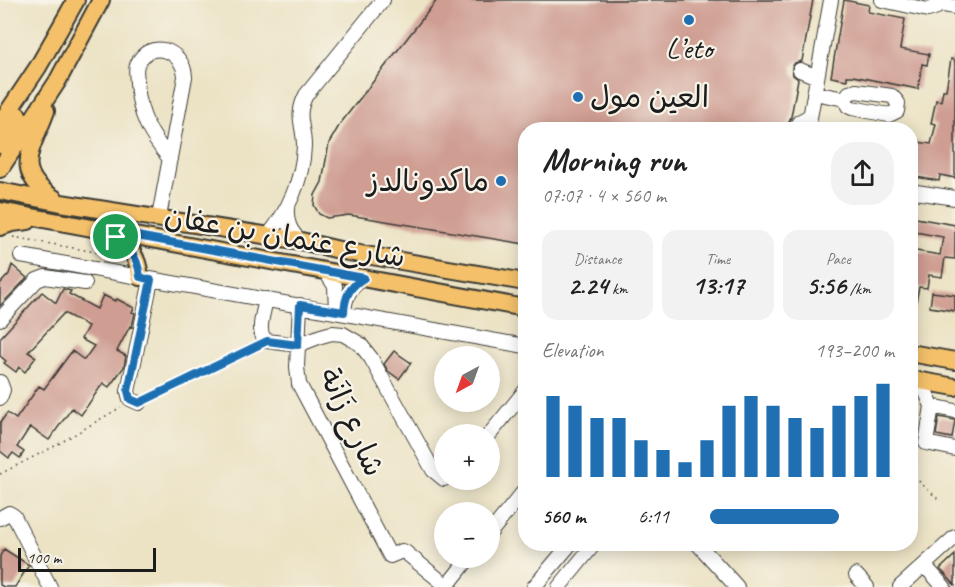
<!DOCTYPE html>
<html lang="en">
<head>
<meta charset="utf-8">
<style>
	:root { --surface:#fff; --page:#f2f2f2; --text:#222; --muted:#767676; --accent:#1f6fb2 }
	body { margin:0; font-family:Caveat,"Playpen Sans Arabic",sans-serif; background:var(--page); color:var(--text); height:100vh; display:flex; flex-direction:column; font-size:22px; white-space:nowrap }
	* { box-sizing:border-box; margin:0 }
	p { font-size:20px; color:var(--muted) }
	.icon { flex:none; width:33px; height:33px; fill:none; stroke:currentColor; stroke-width:2; stroke-linecap:round; stroke-linejoin:round }
	.map { position:relative; flex:1; overflow:hidden }
	.panel { position:absolute; left:518px; top:122px; width:400px; height:429px; display:flex; flex-direction:column; background:var(--surface); border-radius:24px; box-shadow:0 3px 15px #0003 }
	.panel>* { flex:none }
	.needle { width:39px; rotate:221deg }
	.tools { position:absolute; left:434px; top:346px; display:grid; gap:12px }
	.tools a { display:grid; place-items:center; width:66px; height:66px; border-radius:50%; background:var(--surface); box-shadow:0 3px 15px #0003; font-size:30px }
	.scale { position:absolute; left:18px; bottom:15px; width:138px; box-sizing:border-box; padding-left:6px; border:3px solid #1c1c1c; border-top:0; font-size:16px; line-height:21px; white-space:nowrap; color:#1c1c1c; -webkit-text-stroke:4px #f7f3e8; paint-order:stroke }
	.pin { position:absolute; display:grid; place-items:center; width:51px; height:51px; color:#fff; margin:-26px; border:3px solid #fff; border-radius:50%; box-shadow:0 2px 6px #0007 }
	.round { display:grid; place-items:center; flex:none; width:63px; height:63px; border-radius:24px; background:var(--page) }
	.head { display:flex; align-items:center; justify-content:space-between; height:102px; padding:0 24px }
	h1 { font-size:33px; font-weight:700; line-height:45px }
	.figures { display:grid; grid-template-columns:repeat(3,1fr); gap:9px; height:102px; padding:6px 24px }
	.figures div { display:grid; align-content:center; border-radius:15px; background:var(--page); text-align:center }
	.figures b { font-size:26px; font-weight:700 }
	.figures small { font-size:16px; font-weight:400 }
	.figures p { font-size:16px }
	.chart { height:168px; padding:12px 24px }
	.chart p { display:flex; justify-content:space-between }
	.chart svg { width:100%; height:108px; margin-top:6px; stroke:var(--accent); stroke-width:6 }
	ul { padding:0 24px; list-style:none; font-size:20px }
	li { display:grid; grid-template-columns:96px 72px 1fr; align-items:center; height:45px }
	li i { height:15px; border-radius:8px; background:var(--accent) }
	.map>svg:first-child { display:block }
	.building { fill:#cf9d92 }
	.lines { fill:none; stroke-linecap:round; stroke-linejoin:round }
	.minor-casing { stroke:#3b3a35; stroke-width:16 }
	.major-casing { stroke:#3b3a35; stroke-width:20 }
	.path { stroke:#3b3a35; stroke-width:1.5; stroke-dasharray:1.5 4.5; stroke-linecap:butt }
	.minor { stroke:#fff; stroke-width:14 }
	.major { stroke:#f4c16a; stroke-width:16 }
	.route-casing { stroke:#fff; stroke-width:12 }
	.route { stroke:#1f6fb2; stroke-width:8 }
	.poi-dot { fill:#1f6fb2; stroke:#f7f3e8; stroke-width:2 }
	.labels { text-anchor:middle; dominant-baseline:central; stroke-width:4.5; stroke-linejoin:round; paint-order:stroke }
	.poi-label { font-size:30px; fill:#1c1c1c; stroke:#f7f3e8 }
	.street-label { font-size:30px; fill:#1c1c1c; stroke:#f7f3e8 }
</style>
</head>
<body>
<div class="map">
<svg width="955" height="587" viewBox="0 0 955 587">
	<rect width="100%" height="100%" fill="#f7f3e8"/>
	<filter id="ink" filterUnits="userSpaceOnUse"><feTurbulence type="fractalNoise" baseFrequency=".0167" numOctaves="2"/><feDisplacementMap in="SourceGraphic" scale="12" xChannelSelector="R" yChannelSelector="G"/><feConvolveMatrix kernelMatrix="1 2 1 2 8 2 1 2 1" color-interpolation-filters="sRGB"/></filter>
	<filter id="wash" filterUnits="userSpaceOnUse"><feTurbulence type="fractalNoise" baseFrequency=".008" numOctaves="4" result="noise"/><feDisplacementMap in="SourceGraphic" scale="24" xChannelSelector="R" yChannelSelector="G"/><feGaussianBlur stdDeviation="1.35" result="paint"/><feColorMatrix in="noise" values="0 0 0 0 0 0 0 0 0 0 0 0 0 0 0 0 0 1.4 0 .05"/><feComposite in="paint" operator="in"/></filter>
	<g filter="url(#wash)">
		<rect width="100%" height="100%" fill="#ece3c5"/>
		<g id="blocks">
			<!-- building -->
			<path class="building" d="M437,0H813L802,61L795,63L792,67L793,75L798,79L791,117L785,129H525V244L349,215L327,218L319,214L314,205L315,195L322,182L329,143L340,124Z
				M844,0L869,5L868,12L905,19L900,49L929,54L927,65L922,64L918,89L853,76H847V80L831,77Z
				M951,59L955,60V178L940,175L939,181L910,176V141L931,144L936,124L931,123L936,100L941,101L943,90H946Z
				M910,217L955,225V259L945,258L942,277L929,275L927,288L919,287L914,312H910V250L940,255L943,237L910,231Z
				M12,265L27,278L0,306V284L9,274Z
				M63,289L71,291L69,294L97,309L103,295L115,301L117,299L134,308L132,312L135,313L132,327L130,326L117,351L126,356L124,367L109,387L103,383L81,415L72,408L49,440L30,427L17,447L24,452L20,458L13,453L9,458L0,451V423L7,413L16,419L39,386L44,389L72,351L84,360L94,346L81,339L88,326L64,313L28,352L36,357L25,372L19,367L16,372L4,363L6,361L0,356V338L42,292L56,303Z
				M932,292L955,295V311L930,307Z
				M394,351L411,363L399,379L388,371L384,364Z
				M939,417L955,420L952,438L936,435Z
				M4,549L29,565L15,587H4L0,585V556Z
				M955,555V585L940,569Z"/>
		</g>
	</g>
	<g filter="url(#ink)">
		<use href="#blocks" fill-opacity="0" stroke="#3b3a35" stroke-width="1.5"/>
		<g class="lines">
			<defs>
				<path id="minor" d="M882,0L928,10L937,7L938,2L936,0
					M938,4L955,7
					M800,70L817,77
					M856,91L892,96L898,103L897,111L889,115L852,108L848,106L845,99L849,93Z
					M814,93L845,99
					M794,129L799,122L810,116
					M808,129L831,0
					M910,191L955,198
					M287,208C286,222 290,232 301,241
					M159,217L185,77C184,49 148,38 137,65C135,71 137,77 137,83C139,115 150,135 170,159
					M267,237C288,212 303,179 304,146C304,125 295,116 306,95L383,0
					M21,256L525,346
					M325,271L335,286L336,311
					M266,299C264,312 255,333 267,341L298,345L321,336L332,333L343,334L360,344L371,358L433,470L444,479
					M300,305L297,367L299,384L390,556L402,551L405,552L448,587
					M344,312C345,296 350,287 364,278
					M0,319L37,280L45,277L85,283
					M916,380L924,388L932,406L955,411
					M0,382L3,390L0,398
					M139,403L130,399L128,391L151,280
					M932,406L926,443L955,449
					M489,435L525,391
					M0,518L9,513L14,516L50,587
					M489,534L525,490
					M697,543L737,587
					M924,565L944,587
					M856,575L867,587
					M447,586L469,558
					M534,587L571,543
					M559,587L595,543
					M900,587L955,537"/>
				<path id="major" d="M46,111C32,150 11,171 55,199
					M0,124L38,67L76,0
					M0,145L18,115
					M0,169L57,82L101,0
					M0,191L61,203L301,241L348,252L525,282
					M0,211L525,308
					M0,227L12,223L28,221
					M110,234C129,244 138,256 140,277
					M910,353L955,361
					M910,379L955,387"/>
			</defs>
			<!-- minor casing -->
			<use href="#minor" class="minor-casing"/>
			<!-- major casing -->
			<use href="#major" class="major-casing"/>
			<!-- path -->
			<path class="path" d="M13,237L117,256
				M149,399L255,347
				M910,473L938,499
				M0,474L55,446L121,407"/>
			<!-- minor -->
			<use href="#minor" class="minor"/>
			<!-- major -->
			<use href="#major" class="major"/>
		</g>
	</g>
	<g class="lines" filter="url(#ink)">
		<defs>
			<path id="route" d="M105,230L364,278C350,286 345,296 344,312L300,305L298,345L267,341L139,403L130,399L128,391L151,280L140,277C138,253 125,242 105,230Z"/>
		</defs>
		<!-- route casing -->
		<use href="#route" class="route-casing"/>
		<!-- route -->
		<use href="#route" class="route"/>
	</g>
	<!-- markers -->
	<g class="poi-dot">
		<circle cx="689" cy="20" r="6"/>
		<circle cx="578" cy="97" r="6"/>
		<circle cx="501" cy="181" r="6"/>
	</g>
	<g class="labels">
		<!-- poi labels -->
		<g class="poi-label">
			<text x="689" y="48">L’eto</text>
			<text x="590" y="97" text-anchor="start">العين مول</text>
			<text x="489" y="181" text-anchor="end">ماكدونالدز</text>
		</g>
		<!-- street labels -->
		<g class="street-label">
			<text transform="translate(285 236) rotate(10)">شارع عثمان بن عفان</text>
			<text transform="translate(352 422) rotate(65)">شارع زَانَة</text>
		</g>
	</g>
</svg>
<div class="tools">
<a><svg class="needle" viewBox="-14 -14 28 28"><path d="M0-13l5 13h-10z" fill="#e53935"/><path d="M0 13l5-13h-10z" fill="#767676"/></svg></a>
<a>+</a>
<a>−</a>
</div>
<div class="scale">100 m</div>
<div class="pin" style="left:116px;top:237px;background:#1e9e55"><svg class="icon" aria-label="arrive" viewBox="0 0 24 24"><path d="M6 21V4h12l-3 4 3 4H6"/></svg></div>
<section class="panel">
<div class="head"><div><h1>Morning run</h1><p>07:07 · 4 × 560 m</p></div><a class="round"><svg class="icon" aria-label="share" viewBox="0 0 24 24"><path d="M12 15V3M7 8l5-5 5 5M5 13v7h14v-7"/></svg></a></div>
<div class="figures">
<div><p>Distance</p><b>2.24<small> km</small></b></div>
<div><p>Time</p><b>13:17</b></div>
<div><p>Pace</p><b>5:56<small> /km</small></b></div>
</div>
<div class="chart"><p><span>Elevation</span>193–200 m</p>
<svg viewBox="0 0 160 44" preserveAspectRatio="none"><path d="M5 44V11M15 44V15M25 44V20M35 44V20M45 44V29M55 44V33M65 44V38M75 44V29M85 44V15M95 44V11M105 44V15M115 44V20M125 44V24M135 44V15M145 44V11M155 44V6"/></svg>
</div>
<ul>
<li><b>560 m</b>6:11<i style="width:70%"></i></li>
</ul>
</section>
</div>
</body>
</html>
